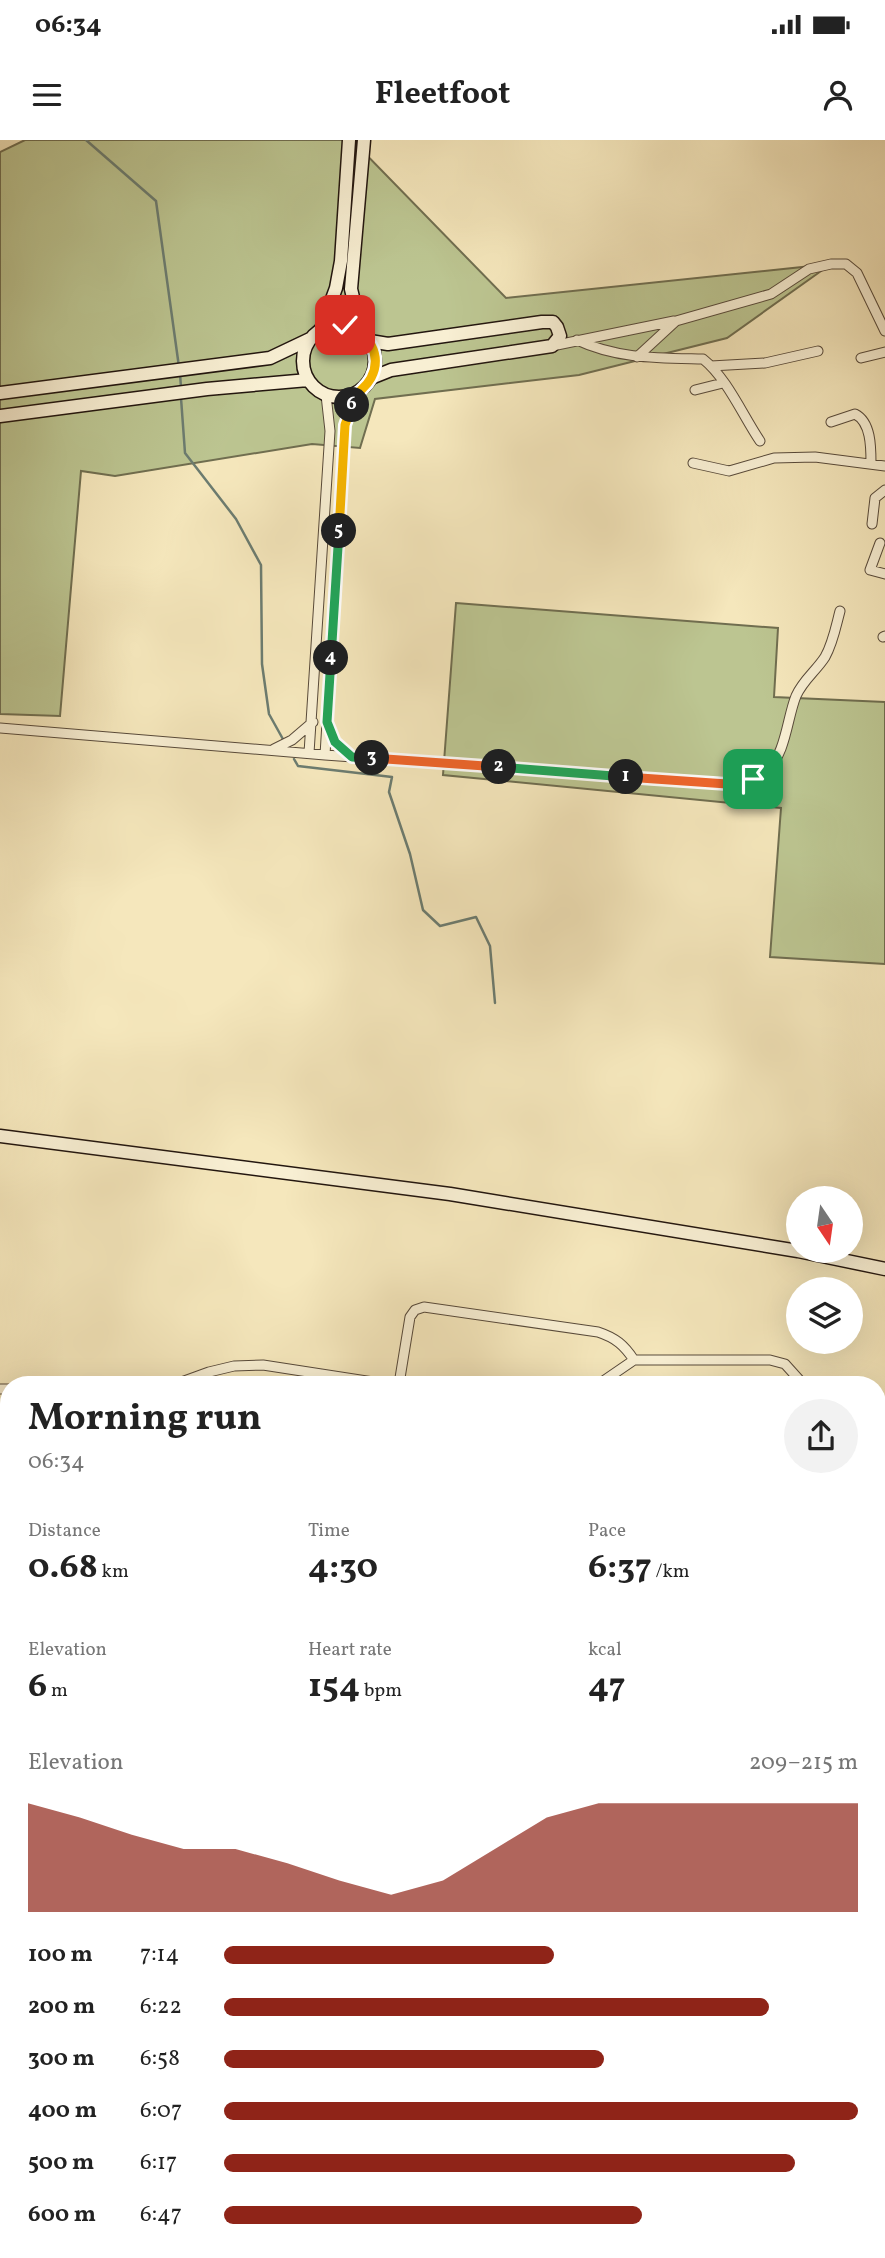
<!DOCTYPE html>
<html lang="en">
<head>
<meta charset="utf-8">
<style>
	:root { --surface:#fff; --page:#f2f2f2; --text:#222; --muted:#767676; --accent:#8f2418 }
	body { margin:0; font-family:Vollkorn,serif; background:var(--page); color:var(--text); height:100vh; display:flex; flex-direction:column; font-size:26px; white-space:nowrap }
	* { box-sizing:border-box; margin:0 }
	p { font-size:23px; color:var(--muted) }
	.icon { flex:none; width:38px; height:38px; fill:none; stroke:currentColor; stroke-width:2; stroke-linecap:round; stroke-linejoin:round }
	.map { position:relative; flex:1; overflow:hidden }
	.drawer { position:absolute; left:0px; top:1236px; width:886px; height:884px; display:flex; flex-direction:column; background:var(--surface); border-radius:28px 28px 0 0; box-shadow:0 7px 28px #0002 }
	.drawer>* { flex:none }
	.needle { width:46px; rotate:167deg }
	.controls { position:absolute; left:786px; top:1046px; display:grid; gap:14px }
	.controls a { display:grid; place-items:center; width:77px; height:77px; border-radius:50%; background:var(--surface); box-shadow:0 7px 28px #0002; font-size:35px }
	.pin { position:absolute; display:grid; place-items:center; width:60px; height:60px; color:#fff; margin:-30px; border-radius:14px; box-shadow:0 4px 10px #0006 }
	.km { position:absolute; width:35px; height:35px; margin:-18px; border-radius:50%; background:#222; color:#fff; font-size:19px; line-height:35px; text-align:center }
	.round { display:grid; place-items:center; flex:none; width:74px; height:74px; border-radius:37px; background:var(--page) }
	.overview { display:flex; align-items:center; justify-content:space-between; height:119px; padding:0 28px }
	h1 { font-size:38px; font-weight:700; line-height:52px }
	.metrics { display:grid; grid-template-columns:repeat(3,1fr); gap:10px; height:119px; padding:7px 28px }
	.metrics div { display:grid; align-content:center }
	.metrics b { font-size:35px; font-weight:700 }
	.metrics small { font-size:19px; font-weight:400 }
	.metrics p { font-size:19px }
	.chart { height:196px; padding:14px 28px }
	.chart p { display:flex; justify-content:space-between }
	.chart svg { width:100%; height:126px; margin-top:7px; fill:var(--accent); opacity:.7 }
	ul { padding:0 28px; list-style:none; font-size:23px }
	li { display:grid; grid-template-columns:112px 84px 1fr; align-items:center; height:52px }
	li i { height:18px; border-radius:9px; background:var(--accent) }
	.status { display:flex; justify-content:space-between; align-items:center; height:49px; padding:0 35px; background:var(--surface); direction:ltr }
	.status svg { height:19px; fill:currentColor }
	header { display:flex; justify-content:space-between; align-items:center; height:91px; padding:0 28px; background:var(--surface); font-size:32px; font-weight:700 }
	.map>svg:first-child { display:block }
	.green { fill:#bcc591; stroke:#706e50; stroke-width:2 }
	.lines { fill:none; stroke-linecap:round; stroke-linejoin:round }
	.stream { stroke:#6c7c70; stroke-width:2.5 }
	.river { stroke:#9cc0b1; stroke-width:16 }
	.street-casing { stroke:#584a3a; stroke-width:11 }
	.secondary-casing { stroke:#23160f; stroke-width:15 }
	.street { stroke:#f8efd3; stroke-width:9 }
	.secondary { stroke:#f8efd3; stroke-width:12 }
	.split-1-casing { stroke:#fff; stroke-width:14 }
	.split-2-casing { stroke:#fff; stroke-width:14 }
	.split-3-casing { stroke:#fff; stroke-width:14 }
	.split-4-casing { stroke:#fff; stroke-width:14 }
	.split-5-casing { stroke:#fff; stroke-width:14 }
	.split-6-casing { stroke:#fff; stroke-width:14 }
	.split-7-casing { stroke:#fff; stroke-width:14 }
	.split-1 { stroke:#f0652b; stroke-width:9 }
	.split-2 { stroke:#22a559; stroke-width:9 }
	.split-3 { stroke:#f0652b; stroke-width:9 }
	.split-4 { stroke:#22a559; stroke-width:9 }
	.split-5 { stroke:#22a559; stroke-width:9 }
	.split-6 { stroke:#f5b400; stroke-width:9 }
	.split-7 { stroke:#f5b400; stroke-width:9 }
</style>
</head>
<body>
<div class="status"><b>06:34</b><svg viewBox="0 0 49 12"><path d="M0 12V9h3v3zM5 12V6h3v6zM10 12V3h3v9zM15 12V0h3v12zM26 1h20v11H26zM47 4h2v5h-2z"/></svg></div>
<header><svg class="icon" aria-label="menu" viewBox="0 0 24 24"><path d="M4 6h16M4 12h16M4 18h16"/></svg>Fleetfoot<svg class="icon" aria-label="person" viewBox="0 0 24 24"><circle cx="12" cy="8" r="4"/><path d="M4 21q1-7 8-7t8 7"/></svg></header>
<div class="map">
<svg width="885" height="2118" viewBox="0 0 885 2118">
	<rect width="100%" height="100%" fill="#f5e7bc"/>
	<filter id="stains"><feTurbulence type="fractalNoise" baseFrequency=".00286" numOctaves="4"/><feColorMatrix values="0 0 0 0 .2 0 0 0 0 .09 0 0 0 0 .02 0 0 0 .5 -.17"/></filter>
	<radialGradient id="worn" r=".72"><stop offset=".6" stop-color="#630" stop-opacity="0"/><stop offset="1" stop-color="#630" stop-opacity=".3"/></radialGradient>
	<!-- green -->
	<path class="green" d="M25,0H352L506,158L831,124L727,198L579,235L375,259L360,308L312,304L115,336L81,331L60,576L0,574V12Z
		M456,463L778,488L774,557L885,562V824L770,817L781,668L443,635Z
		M885,1966V2086L877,2058V1968Z"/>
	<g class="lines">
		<!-- stream -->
		<path class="stream" d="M86,0L156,61L179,227
			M180,233L181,248
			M181,258L185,313L236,379L261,425L262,524L269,574L284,601
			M294,619L298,626L392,637L389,652L410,714L423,770L440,786L476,777L490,806L495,863"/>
		<!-- river -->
		<path class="river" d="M0,1991L9,1995
			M135,2110L139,2118"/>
		<defs>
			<path id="street" d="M577,200C617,219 659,218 703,219C727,238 743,276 760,301
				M552,206L674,181
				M637,217L676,181L771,154L809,129L831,124H846L857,133L885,191
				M861,218L885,212
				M711,226L765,223L818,211
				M695,250L723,243
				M831,282L855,274C871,282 871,307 871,323
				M693,323L729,331L774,318L815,317L885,326
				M872,384L875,358L885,350
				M880,403L870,430L885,434
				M883,497L885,496
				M329,586L335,602L352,617
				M0,588L325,615L727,644C741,643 755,640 767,630C786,614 787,578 796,556C803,540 816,531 825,517C833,503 836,486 840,471
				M274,609L292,600L313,582
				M309,613L330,291L326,255
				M325,615L345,285L355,253
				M176,1244L209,1232L234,1226L263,1225L386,1244
				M399,1244L410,1177L415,1170L424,1167L598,1192C616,1198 624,1205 634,1220
				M599,1244L634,1220H770L785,1224L803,1244
				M0,1249H9
				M0,1309H2L9,1333
				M0,1369L9,1367
				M0,1413L9,1411
				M877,1445L885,1437
				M877,1517L885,1527
				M877,1957L885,1955
				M558,2110L569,2118"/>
			<path id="secondary" d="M303 221a36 36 0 1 1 72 0a36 36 0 1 1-72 0Z
				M321,189L336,148L341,121L349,0
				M361,191L351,149L364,0
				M370,201L388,204L542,182H553L557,187L560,196L552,206L391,230L371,238
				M0,253L270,218L310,199
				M0,276L207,249L308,240
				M0,996L450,1054L798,1111
				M798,1111L885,1129
				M0,1492L9,1485
				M0,1512L9,1506
				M877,2102L882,2118
				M862,2110L865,2118"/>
		</defs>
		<!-- street casing -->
		<use href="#street" class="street-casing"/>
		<!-- secondary casing -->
		<use href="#secondary" class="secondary-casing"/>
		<!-- street -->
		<use href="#street" class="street"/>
		<!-- secondary -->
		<use href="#secondary" class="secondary"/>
	</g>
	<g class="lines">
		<defs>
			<path id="split-1" d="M626,637L727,644L742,643L753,639"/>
			<path id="split-2" d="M499,627L626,637"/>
			<path id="split-3" d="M372,618L499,627"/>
			<path id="split-4" d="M331,518L327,582L335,602L352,617L372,618"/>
			<path id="split-5" d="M331,518L339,391"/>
			<path id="split-6" d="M339,391L345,285L352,265"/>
			<path id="split-7" d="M345,185C368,191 383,215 371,238C364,251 357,249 352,265"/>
		</defs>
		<!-- split-1 casing -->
		<use href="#split-1" class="split-1-casing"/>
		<!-- split-2 casing -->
		<use href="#split-2" class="split-2-casing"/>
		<!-- split-3 casing -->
		<use href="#split-3" class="split-3-casing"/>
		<!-- split-4 casing -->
		<use href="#split-4" class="split-4-casing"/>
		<!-- split-5 casing -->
		<use href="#split-5" class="split-5-casing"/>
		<!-- split-6 casing -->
		<use href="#split-6" class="split-6-casing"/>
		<!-- split-7 casing -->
		<use href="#split-7" class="split-7-casing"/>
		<!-- split-1 -->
		<use href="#split-1" class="split-1"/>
		<!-- split-2 -->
		<use href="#split-2" class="split-2"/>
		<!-- split-3 -->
		<use href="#split-3" class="split-3"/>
		<!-- split-4 -->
		<use href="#split-4" class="split-4"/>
		<!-- split-5 -->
		<use href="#split-5" class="split-5"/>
		<!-- split-6 -->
		<use href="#split-6" class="split-6"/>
		<!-- split-7 -->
		<use href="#split-7" class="split-7"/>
	</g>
	<rect width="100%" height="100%" filter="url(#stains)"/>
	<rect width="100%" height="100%" fill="url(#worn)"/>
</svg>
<div class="controls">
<a><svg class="needle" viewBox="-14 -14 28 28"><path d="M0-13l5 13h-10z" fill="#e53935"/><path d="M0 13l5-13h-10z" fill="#767676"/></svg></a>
<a><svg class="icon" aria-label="layers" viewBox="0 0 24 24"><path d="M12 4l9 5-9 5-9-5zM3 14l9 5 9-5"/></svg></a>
</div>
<div class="pin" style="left:753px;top:639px;background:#1e9e55"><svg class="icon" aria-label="arrive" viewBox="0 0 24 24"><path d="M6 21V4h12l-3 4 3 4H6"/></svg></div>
<div class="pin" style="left:345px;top:185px;background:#d93025"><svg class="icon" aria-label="check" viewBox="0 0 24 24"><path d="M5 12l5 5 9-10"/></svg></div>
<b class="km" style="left:626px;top:637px">1</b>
<b class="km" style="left:499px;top:627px">2</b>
<b class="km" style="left:372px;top:618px">3</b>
<b class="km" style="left:331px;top:518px">4</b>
<b class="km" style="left:339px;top:391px">5</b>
<b class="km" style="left:352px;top:265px">6</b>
<section class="drawer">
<div class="overview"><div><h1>Morning run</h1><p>06:34</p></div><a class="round"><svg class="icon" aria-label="share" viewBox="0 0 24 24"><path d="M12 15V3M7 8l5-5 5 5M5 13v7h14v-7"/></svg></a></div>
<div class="metrics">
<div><p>Distance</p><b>0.68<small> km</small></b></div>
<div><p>Time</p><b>4:30</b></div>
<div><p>Pace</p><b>6:37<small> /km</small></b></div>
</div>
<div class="metrics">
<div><p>Elevation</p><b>6<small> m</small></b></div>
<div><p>Heart rate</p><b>154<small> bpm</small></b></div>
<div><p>kcal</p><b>47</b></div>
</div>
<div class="chart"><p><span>Elevation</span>209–215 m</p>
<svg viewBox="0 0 160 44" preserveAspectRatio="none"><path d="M0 44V6L10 11L20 17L30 22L40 22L50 27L60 33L70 38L80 33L90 22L100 11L110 6L120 6L130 6L140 6L150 6L160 6V44z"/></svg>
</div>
<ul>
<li><b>100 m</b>7:14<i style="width:52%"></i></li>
<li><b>200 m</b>6:22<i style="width:86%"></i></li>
<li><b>300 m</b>6:58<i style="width:60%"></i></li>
<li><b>400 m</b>6:07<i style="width:100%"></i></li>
<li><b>500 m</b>6:17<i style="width:90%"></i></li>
<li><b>600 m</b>6:47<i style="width:66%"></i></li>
</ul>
</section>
</div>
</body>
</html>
